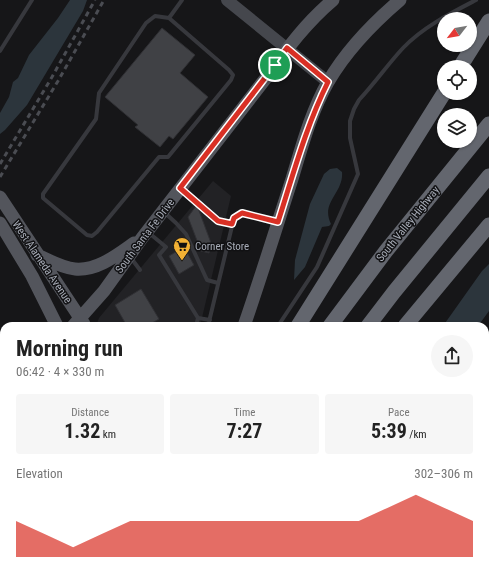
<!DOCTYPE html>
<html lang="en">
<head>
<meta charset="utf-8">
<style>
	:root { --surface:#fff; --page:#f6f6f6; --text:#222; --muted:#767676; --accent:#d93025 }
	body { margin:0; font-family:"Roboto Condensed",sans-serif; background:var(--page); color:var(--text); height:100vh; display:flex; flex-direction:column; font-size:15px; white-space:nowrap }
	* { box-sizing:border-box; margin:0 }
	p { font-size:13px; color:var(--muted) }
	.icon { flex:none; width:22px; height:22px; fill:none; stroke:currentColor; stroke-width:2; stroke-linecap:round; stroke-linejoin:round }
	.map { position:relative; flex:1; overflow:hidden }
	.drawer { position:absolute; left:0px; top:322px; width:489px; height:256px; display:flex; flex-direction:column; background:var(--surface); border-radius:12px 12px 0 0; box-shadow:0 1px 3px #0004 }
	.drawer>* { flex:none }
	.needle { width:26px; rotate:239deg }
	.controls { position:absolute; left:437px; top:12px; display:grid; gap:8px }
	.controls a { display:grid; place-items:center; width:40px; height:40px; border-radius:50%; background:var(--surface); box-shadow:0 1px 3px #0004; font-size:20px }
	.pin { position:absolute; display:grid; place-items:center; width:34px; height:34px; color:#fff; margin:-17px; border:2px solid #fff; border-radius:50%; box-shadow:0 1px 4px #0007 }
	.round { display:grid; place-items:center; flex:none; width:42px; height:42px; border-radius:21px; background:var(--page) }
	.summary { display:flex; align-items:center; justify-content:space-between; height:68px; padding:0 16px }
	h1 { font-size:22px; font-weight:700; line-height:30px }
	.stats { display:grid; grid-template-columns:repeat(3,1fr); gap:6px; height:68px; padding:4px 16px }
	.stats div { display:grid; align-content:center; border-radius:4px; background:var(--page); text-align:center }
	.stats b { font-size:20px; font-weight:700 }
	.stats small { font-size:11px; font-weight:400 }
	.stats p { font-size:11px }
	.chart { height:112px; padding:8px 16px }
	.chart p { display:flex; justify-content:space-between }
	.chart svg { width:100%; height:72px; margin-top:4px; fill:var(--accent); opacity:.7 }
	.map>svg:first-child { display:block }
	.built { fill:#222225 }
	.green { fill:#1e261f }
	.water { fill:#2c353c }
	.building { fill:#404145; stroke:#303034 }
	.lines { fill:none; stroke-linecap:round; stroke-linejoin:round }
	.lane { stroke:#37383d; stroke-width:4 }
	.street { stroke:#37383d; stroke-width:8 }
	.secondary { stroke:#45474d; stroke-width:12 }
	.primary { stroke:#53555c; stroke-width:13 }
	.highway { stroke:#63666e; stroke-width:15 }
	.rail { stroke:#4a4c52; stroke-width:3; stroke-dasharray:5 4; stroke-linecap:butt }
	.route-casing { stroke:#fff; stroke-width:8 }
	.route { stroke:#d93025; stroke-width:5 }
	.labels { text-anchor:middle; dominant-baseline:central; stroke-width:3; stroke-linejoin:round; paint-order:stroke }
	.street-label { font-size:11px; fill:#a8adb8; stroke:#111113 }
	.poi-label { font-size:11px; fill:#a8adb8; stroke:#111113; text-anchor:start }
</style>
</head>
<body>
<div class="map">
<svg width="489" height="578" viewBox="0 0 489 578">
	<rect width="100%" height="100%" fill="#161618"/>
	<!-- built -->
	<path class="built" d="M213,181L231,196L200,326H96L99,318Z"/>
	<!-- green -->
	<path class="green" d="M489,434V478L485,483V436Z
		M383,574H410L407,578H379Z"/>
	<!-- water -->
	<path class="water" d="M70,0H87L83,11L27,105L5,130L0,134V113L9,97L13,82L18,78L29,55L58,18Z
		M337,168L342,172C344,193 320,202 331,224L329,226L322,227L305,267L294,280L295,260L310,204L324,174L330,169Z
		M489,264V311L478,326H443L482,271Z
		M489,346V434L485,436V351Z
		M297,574H383L379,578H294Z"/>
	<!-- building -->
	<path class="building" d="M162,28L195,55L180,73L208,97L173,139L169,136L160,147L135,127L138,125L105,97Z
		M196,206L198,208L211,243L209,253L201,251L188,217Z
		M184,247L194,265L179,274L169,256Z
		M141,289L159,319L147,326H127L115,305Z"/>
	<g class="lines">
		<!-- lane -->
		<path class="lane" d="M155,16L169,18L229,70L233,75L231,80L168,157H159L97,232L92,236L87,235L43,198V194L96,119L99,93L146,23Z
			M169,18L182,0
			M0,51L32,0
			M183,190L218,221L232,225
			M164,212L176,223L186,234L207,280L218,283
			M149,233L166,247L159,255L198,318L210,320
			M131,258L140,270
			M196,326L198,318
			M208,326L234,218L242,213L276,221
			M278,326L317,267L358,174L350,138V121L354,109L359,100C375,83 388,64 403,48C423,27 451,13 476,0
			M0,512L4,507
			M0,541L4,536"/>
		<!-- street -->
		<path class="street" d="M0,517L4,520"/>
		<!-- secondary -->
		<path class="secondary" d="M227,0L328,82
			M0,417L4,412
			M485,495L489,490
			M74,578L77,574
			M416,578L419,574"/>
		<!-- primary -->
		<path class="primary" d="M0,197L84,324
			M0,223L32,276L57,326
			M37,255C49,260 62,268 75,269C97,271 117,255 134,243
			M73,326L104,291L142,238L269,74C288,47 307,22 333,0
			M244,326C261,277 276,228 292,179C302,146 311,112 328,82C346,51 373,23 400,0"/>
		<!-- highway -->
		<path class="highway" d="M460,67L489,21
			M298,326L444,93
			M330,326L386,251L489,124
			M368,326L394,292L489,176
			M405,326L489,225
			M233,575L234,578
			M139,578L141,574
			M154,578L157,574
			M201,578L204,574"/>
		<!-- rail -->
		<path class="rail" d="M0,164L52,77L95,0
			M0,177L58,81L104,0"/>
	</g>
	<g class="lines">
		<defs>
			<path id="route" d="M287,48L328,82C306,126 293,175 278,222L242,213L234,218L232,224L218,221L180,188L268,74Z"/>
		</defs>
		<!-- route casing -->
		<use href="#route" class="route-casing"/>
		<!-- route -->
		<use href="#route" class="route"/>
	</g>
	<!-- icons -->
	<defs>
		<symbol id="supermarket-pin" viewBox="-11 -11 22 30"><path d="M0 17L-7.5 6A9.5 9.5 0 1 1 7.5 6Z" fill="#f2b134" stroke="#111113"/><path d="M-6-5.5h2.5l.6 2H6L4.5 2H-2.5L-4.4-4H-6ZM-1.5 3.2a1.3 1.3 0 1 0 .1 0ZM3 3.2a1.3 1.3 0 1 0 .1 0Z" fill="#111"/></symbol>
	</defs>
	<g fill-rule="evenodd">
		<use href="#supermarket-pin" x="172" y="236" width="20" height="27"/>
	</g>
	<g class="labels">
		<!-- street labels -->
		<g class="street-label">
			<text transform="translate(408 224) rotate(-51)">South Valley Highway</text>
			<text transform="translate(145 236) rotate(-53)">South Santa Fe Drive</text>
			<text transform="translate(42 262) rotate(56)">West Alameda Avenue</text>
		</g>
		<!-- poi labels -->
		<g class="poi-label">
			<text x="195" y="246">Corner Store</text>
		</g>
	</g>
</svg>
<div class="controls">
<a><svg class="needle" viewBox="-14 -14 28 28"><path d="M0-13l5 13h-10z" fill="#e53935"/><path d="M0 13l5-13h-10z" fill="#767676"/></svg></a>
<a><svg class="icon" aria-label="locate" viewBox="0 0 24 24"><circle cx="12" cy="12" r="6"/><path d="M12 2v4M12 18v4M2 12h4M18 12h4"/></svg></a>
<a><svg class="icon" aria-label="layers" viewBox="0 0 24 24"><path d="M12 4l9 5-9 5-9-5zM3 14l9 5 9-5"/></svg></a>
</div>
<div class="pin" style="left:275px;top:65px;background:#1e9e55"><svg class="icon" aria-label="arrive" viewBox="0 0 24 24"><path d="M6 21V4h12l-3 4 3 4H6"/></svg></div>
<section class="drawer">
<div class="summary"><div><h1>Morning run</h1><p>06:42 · 4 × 330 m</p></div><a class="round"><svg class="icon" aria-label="share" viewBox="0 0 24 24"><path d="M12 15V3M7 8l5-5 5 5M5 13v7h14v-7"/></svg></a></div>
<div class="stats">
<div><p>Distance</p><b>1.32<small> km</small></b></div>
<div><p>Time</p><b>7:27</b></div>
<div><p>Pace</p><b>5:39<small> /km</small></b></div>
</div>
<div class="chart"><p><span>Elevation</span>302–306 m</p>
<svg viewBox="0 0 160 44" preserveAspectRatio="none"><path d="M0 44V22L10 30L20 38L30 30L40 22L50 22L60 22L70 22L80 22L90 22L100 22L110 22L120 22L130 14L140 6L150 14L160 22V44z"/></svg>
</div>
</section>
</div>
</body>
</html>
